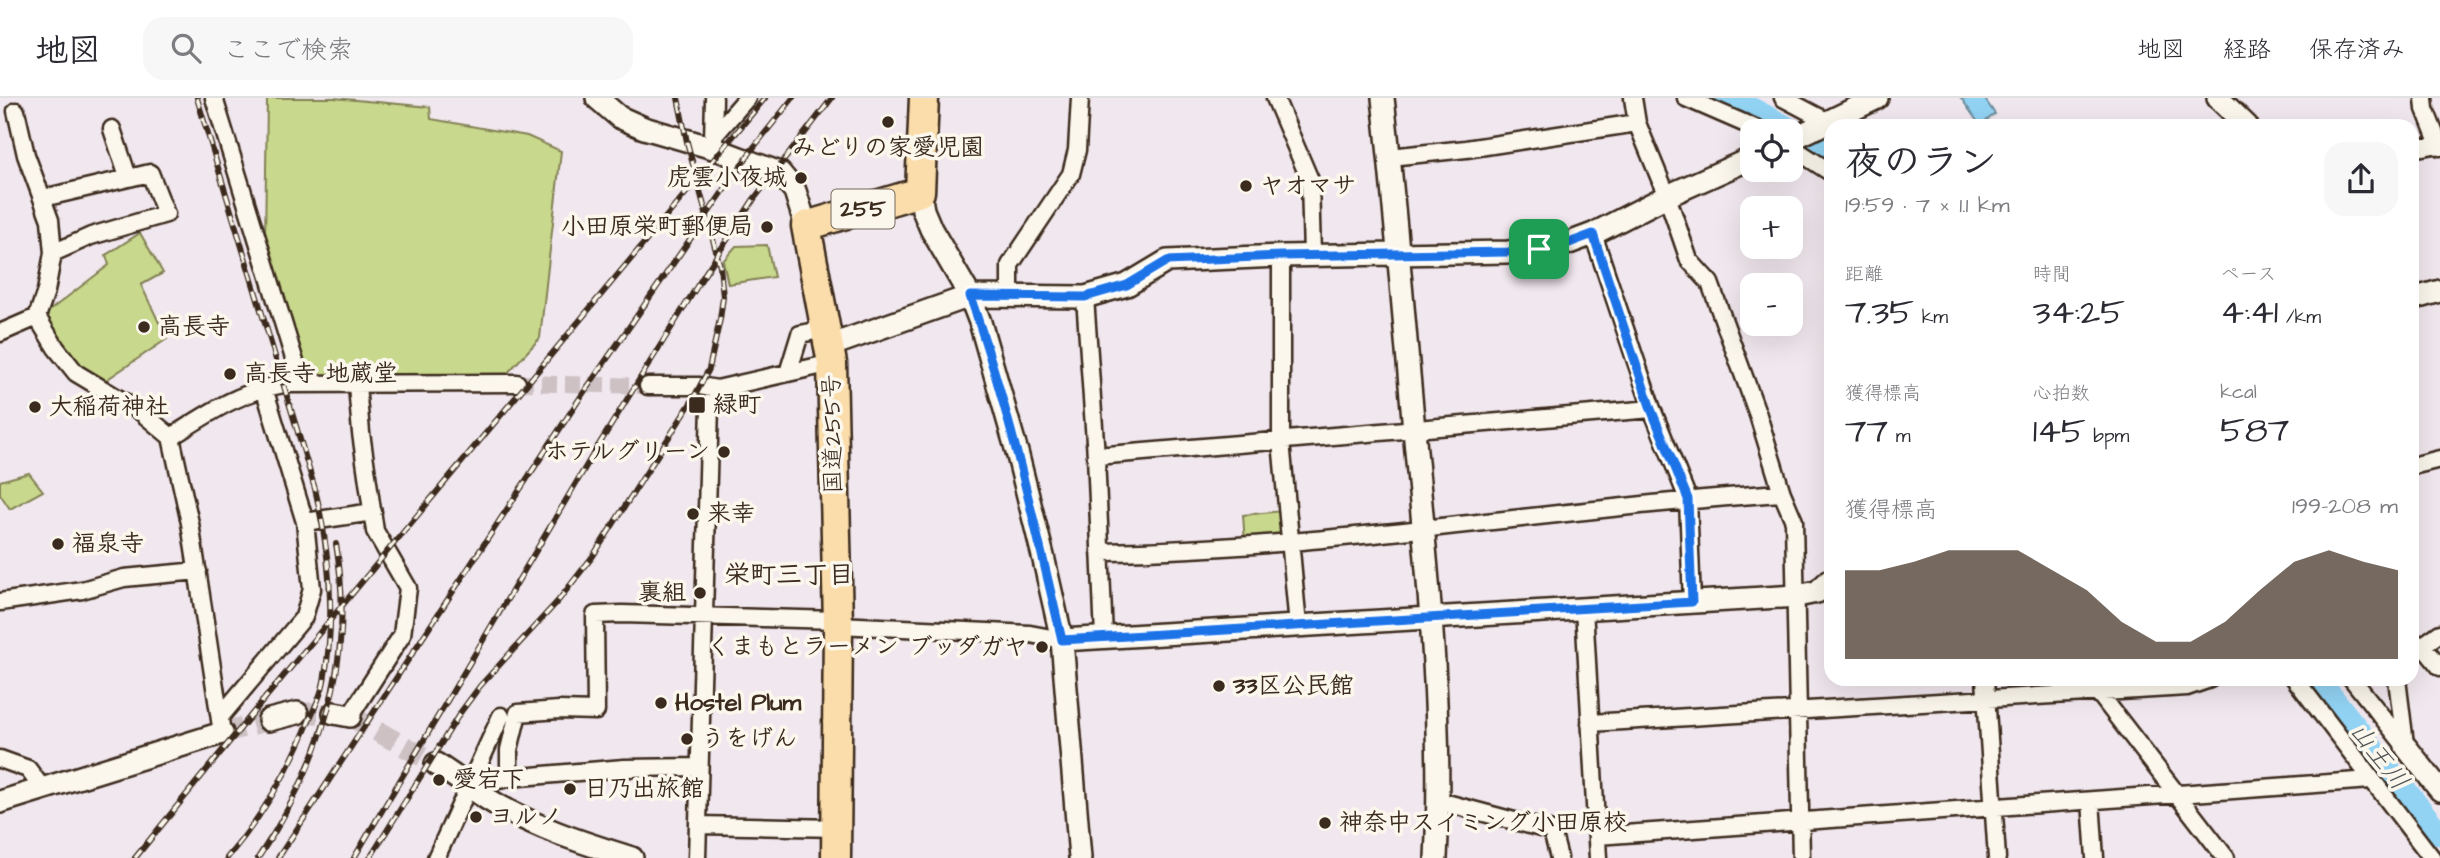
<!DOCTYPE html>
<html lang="ja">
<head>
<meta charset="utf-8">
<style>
	:root { --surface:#fff; --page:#f7f7f7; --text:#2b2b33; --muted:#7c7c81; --line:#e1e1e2; --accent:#3b2a1e }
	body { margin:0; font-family:"Architects Daughter","Klee One",sans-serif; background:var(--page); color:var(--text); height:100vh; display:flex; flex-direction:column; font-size:26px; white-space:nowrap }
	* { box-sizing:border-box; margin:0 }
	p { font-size:23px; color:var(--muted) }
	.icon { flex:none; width:38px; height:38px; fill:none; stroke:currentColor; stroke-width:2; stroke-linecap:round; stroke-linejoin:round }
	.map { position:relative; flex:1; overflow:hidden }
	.panel { position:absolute; left:1824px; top:21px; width:595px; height:567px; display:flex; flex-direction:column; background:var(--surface); border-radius:21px; box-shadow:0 7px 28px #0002 }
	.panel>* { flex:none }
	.fabs { position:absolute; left:1740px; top:21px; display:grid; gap:14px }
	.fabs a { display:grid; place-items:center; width:63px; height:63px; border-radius:14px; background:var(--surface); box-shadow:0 7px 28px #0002; font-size:35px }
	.pin { position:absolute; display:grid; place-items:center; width:60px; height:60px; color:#fff; margin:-30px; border-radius:14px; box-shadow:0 4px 10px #0006 }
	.round { display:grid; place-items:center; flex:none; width:74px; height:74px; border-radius:21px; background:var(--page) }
	.overview { display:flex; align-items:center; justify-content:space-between; height:119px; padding:0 21px }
	h1 { font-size:38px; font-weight:600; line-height:52px }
	.metrics { display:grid; grid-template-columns:repeat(3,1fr); gap:10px; height:119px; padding:7px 21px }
	.metrics div { display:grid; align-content:center }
	.metrics b { font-size:35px; font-weight:600 }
	.metrics small { font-size:19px; font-weight:400 }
	.metrics p { font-size:19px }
	.chart { height:196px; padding:14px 21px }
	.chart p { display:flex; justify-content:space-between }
	.chart svg { width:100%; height:126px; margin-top:7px; fill:var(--accent); opacity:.7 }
	header { display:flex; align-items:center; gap:42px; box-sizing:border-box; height:98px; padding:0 35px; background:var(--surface); border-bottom:2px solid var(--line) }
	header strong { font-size:33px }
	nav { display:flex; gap:38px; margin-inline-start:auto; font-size:24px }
	.search { width:490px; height:63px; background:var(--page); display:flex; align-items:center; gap:18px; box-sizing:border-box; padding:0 24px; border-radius:21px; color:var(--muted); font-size:26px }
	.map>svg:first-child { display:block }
	.green { fill:#c8d88c; stroke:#828155; stroke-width:2 }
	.water { fill:#92d3f4; stroke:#6f8f9e; stroke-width:2 }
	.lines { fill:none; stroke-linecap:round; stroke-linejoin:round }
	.river { stroke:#92d3f4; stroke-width:23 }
	.street-tunnel { stroke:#cdc1c4; stroke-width:16; stroke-dasharray:16 8; stroke-linecap:butt }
	.secondary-tunnel { stroke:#cdc1c4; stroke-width:21; stroke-dasharray:21 10; stroke-linecap:butt }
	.street-casing { stroke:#3b2a1e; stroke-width:21 }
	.secondary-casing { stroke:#3b2a1e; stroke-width:26 }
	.highway-casing { stroke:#3b2a1e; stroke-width:33 }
	.street { stroke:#fbf7ec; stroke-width:16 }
	.secondary { stroke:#fbf7ec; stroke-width:21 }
	.highway { stroke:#fbddab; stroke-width:28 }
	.rail-casing { stroke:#3b2a1e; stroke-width:6 }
	.rail { stroke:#fbf7ec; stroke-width:3.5; stroke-dasharray:10; stroke-linecap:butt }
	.route-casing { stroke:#fff; stroke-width:14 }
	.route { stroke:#1a73e8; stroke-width:9 }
	.poi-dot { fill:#3b2a1e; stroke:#fbf7ec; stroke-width:2.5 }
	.labels { text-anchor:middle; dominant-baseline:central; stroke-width:7; stroke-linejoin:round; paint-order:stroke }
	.shield { fill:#fbf7ec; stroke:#75685c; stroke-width:2 }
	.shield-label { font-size:23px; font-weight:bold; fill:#3b2a1e }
	.poi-label { font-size:24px; font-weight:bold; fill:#3b2a1e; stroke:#fbf7ec; text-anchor:start }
	.street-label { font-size:24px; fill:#3b2a1e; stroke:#fbf7ec }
	.neighbourhood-label { font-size:26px; font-weight:bold; fill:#3b2a1e; stroke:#fbf7ec }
	.water-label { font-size:26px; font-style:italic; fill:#515454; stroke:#fbf7ec }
</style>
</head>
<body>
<header>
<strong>地図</strong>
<div class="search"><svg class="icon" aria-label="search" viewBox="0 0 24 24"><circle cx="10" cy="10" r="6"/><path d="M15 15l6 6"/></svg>ここで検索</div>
<nav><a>地図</a><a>経路</a><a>保存済み</a></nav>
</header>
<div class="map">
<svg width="2440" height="760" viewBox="0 0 2440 760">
	<rect width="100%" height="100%" fill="#f1e7ee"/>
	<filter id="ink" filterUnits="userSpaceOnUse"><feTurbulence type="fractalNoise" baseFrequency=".0143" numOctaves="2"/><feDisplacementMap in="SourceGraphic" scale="14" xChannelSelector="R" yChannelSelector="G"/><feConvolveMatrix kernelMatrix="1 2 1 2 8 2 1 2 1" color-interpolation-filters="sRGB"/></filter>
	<g filter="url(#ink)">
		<!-- green -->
		<path class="green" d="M267,0H334L430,9L431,21L527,38L561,53L540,240L503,280L309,281L300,264L265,144Z
			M140,135L163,175L141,187L167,241L103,284C68,265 62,250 45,216L109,167L106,157Z
			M767,147L774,179L728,186L723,163L736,148Z
			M29,375L43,393L10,411L0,396V383Z
			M1283,413L1286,440L1245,445L1243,417Z"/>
		<!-- water -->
		<path class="water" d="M1961,0H1984L1995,16L1980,27Z"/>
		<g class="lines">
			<!-- river -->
			<path class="river" d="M1722,0L1752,11L1830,52
				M2318,581L2440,736"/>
			<!-- street-tunnel -->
			<path class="street-tunnel" d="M517,285L648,288"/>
			<!-- secondary-tunnel -->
			<path class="secondary-tunnel" d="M297,615H334
				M350,618L436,666
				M222,635L269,622"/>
			<defs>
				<path id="street" d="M214,0L296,267L305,286
					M1275,0L1310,82L1312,158
					M1633,0L1637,25L1667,98L1689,162L1710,185L1758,317L1782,395L1794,423L1801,760
					M1686,0L1762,33
					M1783,0L1836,28
					M2424,0L2425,11L2440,49
					M112,31L128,79
					M713,39L747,0
					M713,43L714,0
					M1790,48L1830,74
					M2412,51L2439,46
					M1390,59L1466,51L1637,25
					M43,100L150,75L166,116L91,138L53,155
					M1593,136L1652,311L1688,401L1692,504
					M1281,158V343L1298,528
					M1010,198V167L1071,76L1077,52L1080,0
					M1085,199L1096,358L1104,539
					M37,219L56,250L76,275L141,314L171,339L190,425L222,635
					M0,235L37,219L46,193L53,155L50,122L26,57L16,13
					M788,275L800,236L826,231
					M648,288H700L717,291L832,265
					M171,339C209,315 238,294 284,286L517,285
					M1096,358L1652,311
					M2412,368L2440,361
					M305,424L373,414
					M1100,454C1328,451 1554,410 1782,395
					M0,504L82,492L124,480L198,473
					M1584,510L1598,760
					M838,527L1030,536L1062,542
					M2423,548L2440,569
					M2412,555L2440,535
					M1985,581L1997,760
					M2088,581L2226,760
					M2295,581L2432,760
					M2352,581L2406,649
					M2397,581L2405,646
					M350,618L402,537L408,490L375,433L361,335L357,287
					M220,619L304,519L312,491L305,424L264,290
					M1590,625L2187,589L2210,581
					M0,661L28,671L42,690
					M509,680V652L518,615L559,612L596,613L595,517L622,516L838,522
					M470,688L509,680L624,670L699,669
					M1439,703L1552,733L1559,760
					M2091,703L2095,760
					M698,727L837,730
					M1597,738L2371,682
					M436,760L501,618
					M697,760L710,308L717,291"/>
				<path id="secondary" d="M597,0L619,19L644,30L713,50L780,75L795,93L806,128
					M1383,0C1396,118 1405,236 1416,353C1429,488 1443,625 1436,760
					M2218,0L2247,28
					M1790,42L1877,0
					M920,94L923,112L931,131L970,198L980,224L1017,354L1043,458L1062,542L1080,760
					M2412,201L2440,193
					M829,248L970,198L1085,199L1127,187L1167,163L1281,158L1508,154L1561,148L1593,136L1667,98L1752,60
					M1062,542L1797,498L1817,494L1830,482
					M334,615L350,618
					M269,622L297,615
					M2406,649L2440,692
					M436,666C453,677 469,689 486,700C530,728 583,745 632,760
					M0,704L222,635"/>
				<path id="highway" d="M836,760L838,527L832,265L806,128L920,94L924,0"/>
			</defs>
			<!-- street casing -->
			<use href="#street" class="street-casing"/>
			<!-- secondary casing -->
			<use href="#secondary" class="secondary-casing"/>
			<!-- highway casing -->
			<use href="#highway" class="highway-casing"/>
			<!-- street -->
			<use href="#street" class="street"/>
			<!-- secondary -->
			<use href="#secondary" class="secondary"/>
			<!-- highway -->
			<use href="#highway" class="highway"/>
			<defs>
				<path id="rail" d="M197,0L315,391C330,454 336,518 324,583C322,595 316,607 311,618C291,670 263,717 227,760
					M135,760L261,605L765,0
					M258,760C322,665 356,561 336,446
					M278,760L582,297L754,49L793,0
					M354,760L595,353L704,177L754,101L832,0
					M370,760L460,615L480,588L558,503L593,458L692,303L709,271L720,221L723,199L720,168L687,44L678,0"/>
			</defs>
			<!-- rail casing -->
			<use href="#rail" class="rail-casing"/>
			<!-- rail -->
			<use href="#rail" class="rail"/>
		</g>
	</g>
	<g class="lines" filter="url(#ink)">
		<defs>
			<path id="route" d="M1593,136L1651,311L1688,401L1692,504L1062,542C1035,427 1009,310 970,198L1085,199L1127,187L1167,163L1281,158L1508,154L1561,148Z"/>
		</defs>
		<!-- route casing -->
		<use href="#route" class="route-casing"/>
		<!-- route -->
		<use href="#route" class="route"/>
	</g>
	<!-- markers -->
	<g class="poi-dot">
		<circle cx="888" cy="24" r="7"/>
		<circle cx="801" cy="80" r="7"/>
		<circle cx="1246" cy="88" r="7"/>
		<circle cx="767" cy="129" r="7"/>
		<circle cx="144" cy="229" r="7"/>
		<circle cx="230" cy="276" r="7"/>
		<rect x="688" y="298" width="18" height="18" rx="3.5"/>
		<circle cx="35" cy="309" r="7"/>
		<circle cx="724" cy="354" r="7"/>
		<circle cx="693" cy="416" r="7"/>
		<circle cx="58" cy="446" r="7"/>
		<circle cx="700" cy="495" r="7"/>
		<circle cx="1042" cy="549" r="7"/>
		<circle cx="1219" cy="588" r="7"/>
		<circle cx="661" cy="605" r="7"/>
		<circle cx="687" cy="641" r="7"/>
		<circle cx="439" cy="682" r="7"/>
		<circle cx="570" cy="691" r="7"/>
		<circle cx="476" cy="719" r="7"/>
		<circle cx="1325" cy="725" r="7"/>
	</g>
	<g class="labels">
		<!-- shield labels -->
		<rect class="shield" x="831.5" y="91.5" width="63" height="39" rx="5"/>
		<g class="shield-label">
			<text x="863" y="111">255</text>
		</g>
		<!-- poi labels -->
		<g class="poi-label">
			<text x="888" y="50" text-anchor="middle">みどりの家愛児園</text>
			<text x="787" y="80" text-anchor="end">虎雲小夜城</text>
			<text x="1260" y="88">ヤオマサ</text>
			<text x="753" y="129" text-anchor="end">小田原栄町郵便局</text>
			<text x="158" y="229">高長寺</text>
			<text x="244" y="276">高長寺 地蔵堂</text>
			<text x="713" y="307">緑町</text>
			<text x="49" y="309">大稲荷神社</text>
			<text x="710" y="354" text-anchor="end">ホテルグリーン</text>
			<text x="707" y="416">来幸</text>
			<text x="72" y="446">福泉寺</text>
			<text x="686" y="495" text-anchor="end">裏組</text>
			<text x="1028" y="549" text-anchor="end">くまもとラーメン ブッダガヤ</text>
			<text x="1233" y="588">33区公民館</text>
			<text x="675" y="605">Hostel Plum</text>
			<text x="701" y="641">うをげん</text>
			<text x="453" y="682">愛宕下</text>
			<text x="584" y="691">日乃出旅館</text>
			<text x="490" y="719">ヨルノ</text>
			<text x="1339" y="725">神奈中スイミング小田原校</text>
		</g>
		<!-- street labels -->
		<g class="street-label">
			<text transform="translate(833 336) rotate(-91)">国道255号</text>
		</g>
		<!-- neighbourhood labels -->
		<g class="neighbourhood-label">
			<text x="789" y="477">栄町三丁目</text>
		</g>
		<!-- water labels -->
		<g class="water-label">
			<text transform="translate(2379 658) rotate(52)">山王川</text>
		</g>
	</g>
</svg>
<div class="fabs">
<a><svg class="icon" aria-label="locate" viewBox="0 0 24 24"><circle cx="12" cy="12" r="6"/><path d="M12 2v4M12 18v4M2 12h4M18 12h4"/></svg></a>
<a>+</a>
<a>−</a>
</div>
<div class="pin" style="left:1539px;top:151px;background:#1e9e55"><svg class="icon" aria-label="arrive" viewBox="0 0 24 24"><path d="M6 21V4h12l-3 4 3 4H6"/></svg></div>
<section class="panel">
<div class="overview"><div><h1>夜のラン</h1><p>19:59 · 7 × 1.1 km</p></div><a class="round"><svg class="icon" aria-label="share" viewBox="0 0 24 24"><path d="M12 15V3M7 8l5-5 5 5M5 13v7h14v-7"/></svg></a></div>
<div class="metrics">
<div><p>距離</p><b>7.35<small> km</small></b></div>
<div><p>時間</p><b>34:25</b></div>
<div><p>ペース</p><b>4:41<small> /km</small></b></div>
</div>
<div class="metrics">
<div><p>獲得標高</p><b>77<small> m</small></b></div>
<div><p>心拍数</p><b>145<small> bpm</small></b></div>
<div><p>kcal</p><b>587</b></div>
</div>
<div class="chart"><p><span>獲得標高</span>199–208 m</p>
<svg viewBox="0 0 160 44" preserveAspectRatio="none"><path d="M0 44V13L10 13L20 10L30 6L40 6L50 6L60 13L70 20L80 31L90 38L100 38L110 31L120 20L130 10L140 6L150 10L160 13V44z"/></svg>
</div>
</section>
</div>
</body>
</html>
